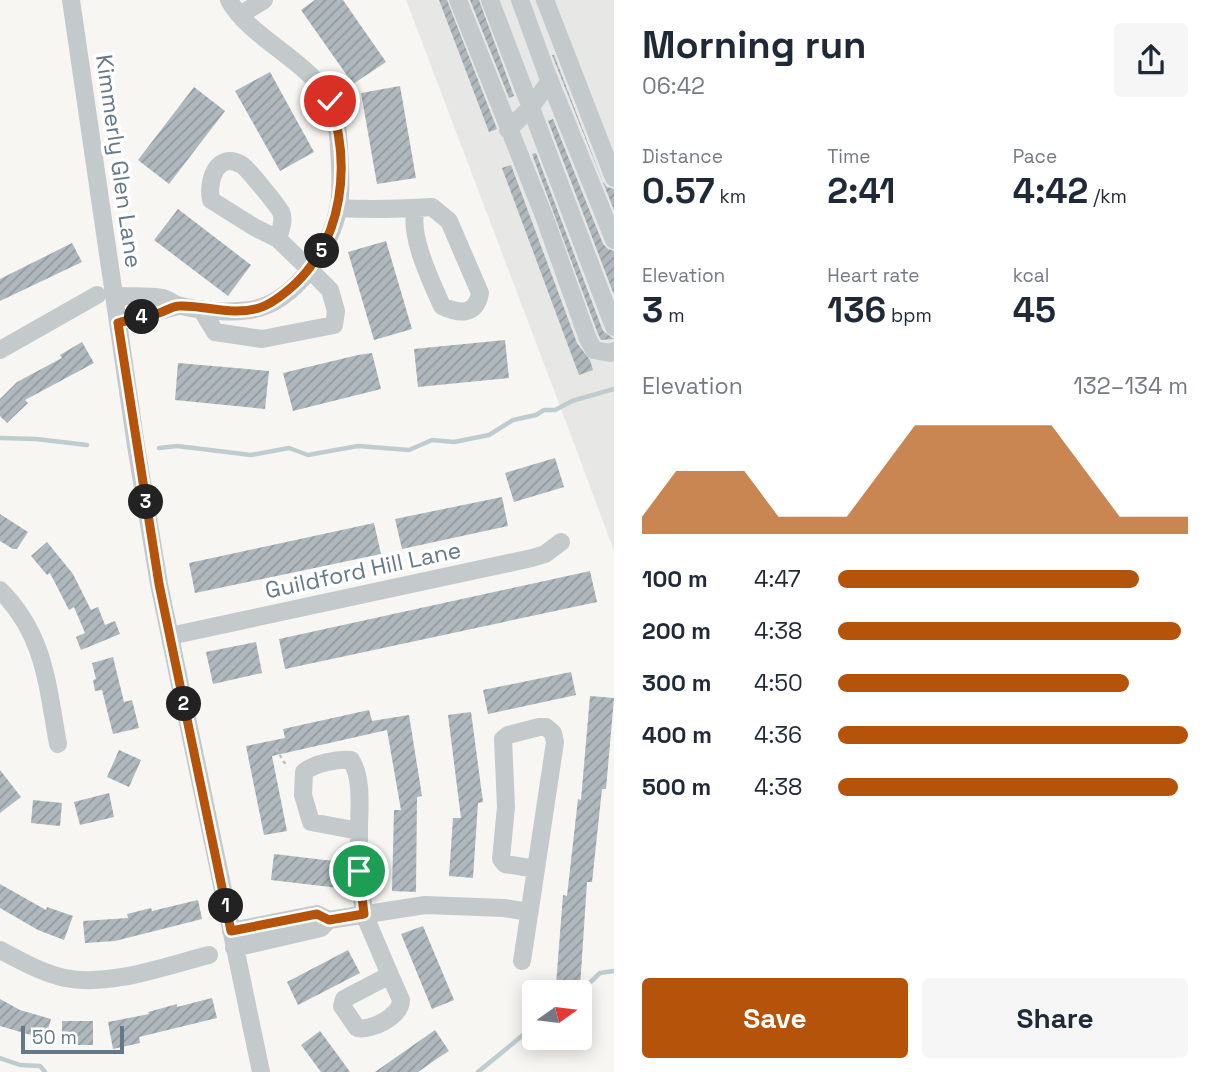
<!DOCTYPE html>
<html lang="en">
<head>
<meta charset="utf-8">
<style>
	:root { --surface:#fff; --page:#f6f6f7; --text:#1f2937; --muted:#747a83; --accent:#b45309 }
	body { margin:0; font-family:"Space Grotesk",sans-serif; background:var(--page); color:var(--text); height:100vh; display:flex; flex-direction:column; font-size:26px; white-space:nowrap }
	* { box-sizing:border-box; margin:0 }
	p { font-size:23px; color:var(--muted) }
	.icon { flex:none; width:38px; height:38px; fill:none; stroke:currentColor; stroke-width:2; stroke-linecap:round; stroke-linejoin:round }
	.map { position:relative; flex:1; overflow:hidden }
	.sheet { display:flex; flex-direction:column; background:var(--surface); width:602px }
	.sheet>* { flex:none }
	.needle { width:46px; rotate:76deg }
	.tools { position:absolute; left:522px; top:980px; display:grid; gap:14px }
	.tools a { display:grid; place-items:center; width:70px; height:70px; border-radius:7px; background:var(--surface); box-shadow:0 4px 18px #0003; font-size:35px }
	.scale { position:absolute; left:21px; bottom:18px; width:103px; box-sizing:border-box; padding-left:7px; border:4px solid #637987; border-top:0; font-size:19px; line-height:24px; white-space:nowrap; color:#637987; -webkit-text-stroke:5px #fff; paint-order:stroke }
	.pin { position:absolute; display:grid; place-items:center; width:60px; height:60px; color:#fff; margin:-30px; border:4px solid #fff; border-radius:50%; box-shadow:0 2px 7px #0007 }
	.km { position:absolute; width:35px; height:35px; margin:-18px; border-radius:50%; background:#222; color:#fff; font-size:19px; line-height:35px; text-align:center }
	.round { display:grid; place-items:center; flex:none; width:74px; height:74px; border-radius:7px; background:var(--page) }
	.overview { display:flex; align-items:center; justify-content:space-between; height:119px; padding:0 28px }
	h1 { font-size:38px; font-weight:600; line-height:52px }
	.figures { display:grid; grid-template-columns:repeat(3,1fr); gap:10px; height:119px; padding:7px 28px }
	.figures div { display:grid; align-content:center }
	.figures b { font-size:35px; font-weight:600 }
	.figures small { font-size:19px; font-weight:400 }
	.figures p { font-size:19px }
	.chart { height:196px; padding:14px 28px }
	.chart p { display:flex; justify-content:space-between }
	.chart svg { width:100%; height:126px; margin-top:7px; fill:var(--accent); opacity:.7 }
	.action { display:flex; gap:14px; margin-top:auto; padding:14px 28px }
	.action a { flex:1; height:80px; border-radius:7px; background:var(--accent); color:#fff; font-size:28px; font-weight:600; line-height:80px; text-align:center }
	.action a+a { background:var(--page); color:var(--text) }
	ul { padding:0 28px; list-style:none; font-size:23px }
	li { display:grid; grid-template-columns:112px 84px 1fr; align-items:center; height:52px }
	li i { height:18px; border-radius:9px; background:var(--accent) }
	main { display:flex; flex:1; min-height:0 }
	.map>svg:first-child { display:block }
	.built { fill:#e7e8e6 }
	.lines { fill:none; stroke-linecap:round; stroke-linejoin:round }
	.stream { stroke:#beccd0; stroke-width:4.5 }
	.building { fill:url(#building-hatch) }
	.path { stroke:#bfc2c4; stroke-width:2.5; stroke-dasharray:3.5 3.5; stroke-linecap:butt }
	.minor { stroke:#c4c9cc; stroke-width:18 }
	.route-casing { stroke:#fff; stroke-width:14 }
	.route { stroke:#b45309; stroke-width:9 }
	.labels { text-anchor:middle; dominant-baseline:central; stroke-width:7; stroke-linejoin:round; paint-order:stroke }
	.street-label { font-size:23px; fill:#637987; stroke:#fff }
</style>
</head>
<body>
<main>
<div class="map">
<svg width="614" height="1072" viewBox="0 0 614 1072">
	<defs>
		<pattern id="building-hatch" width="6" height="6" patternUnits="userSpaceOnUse" patternTransform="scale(1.75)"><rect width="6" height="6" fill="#afb8bd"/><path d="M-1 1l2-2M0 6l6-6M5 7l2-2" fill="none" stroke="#929a9f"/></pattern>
	</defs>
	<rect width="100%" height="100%" fill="#f7f6f3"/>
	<!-- built -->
	<path class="built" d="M406,0H614V551L563,414Z"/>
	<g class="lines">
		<!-- stream -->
		<path class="stream" d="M0,438L36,439L87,445
			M159,448L177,446L251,455L289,448L308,455L358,446L409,450L432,440L454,442L489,435L513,420L536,415L544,410H555L572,401L614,389
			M579,993L600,973L614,971
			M0,1058L20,1065L40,1066L45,1072
			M478,1072L534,1026"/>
	</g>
	<!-- building -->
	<path class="building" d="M315,0H343L386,62L353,84L301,10Z
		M439,0H447L497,129L489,132Z
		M470,0H479L514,96L509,98Z
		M552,55H554L603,182L607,187L614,189V210Z
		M270,72L314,152L280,171L235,91Z
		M400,86L416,178L377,184L361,93Z
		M194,87L225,111L169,184L138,160Z
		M553,119L603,244L608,249L614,251V295L548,121Z
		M536,153L603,331L614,339L601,340L598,334L532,154Z
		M511,165L577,343L590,360L593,370L579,375L502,168Z
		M178,209L251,265L228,296L154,240Z
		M386,241L412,329L374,340L348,252Z
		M72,243L82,262L0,301V279Z
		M505,340L509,378L418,387L414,349Z
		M82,342L94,363L25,400L28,403L7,423L0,416V399L17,382L62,358L60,355Z
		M372,353L381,389L293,411L283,373L358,355Z
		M178,363L269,371L265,409L175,400Z
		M555,458L564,487L514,502L505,473Z
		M502,497L508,526L402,549L395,519Z
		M0,514L28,532L17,549H13L0,541Z
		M374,523L381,554L195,593L189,563Z
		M47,542L73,574L91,610L98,607L105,625L115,621L120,634L81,650L76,637L85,633L74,607L69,610L50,573L47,575L31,556Z
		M590,571L597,602L285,669L279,639Z
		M256,642L262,673L213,684L206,652Z
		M113,657L124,702L132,700L139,728L113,734L102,690L95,691L93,680L96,679L92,663Z
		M571,672L576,695L488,714L483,690Z
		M590,696L614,698L606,789H602L592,882H587L580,987L556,985L563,895L567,896L578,799L581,800Z
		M369,710L372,721L409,715L422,796L417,797L416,892L392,891L394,810H401L387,730L272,756L287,831L264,835L246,746L285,738L283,729Z
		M471,712L483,802L478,803L473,878L449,876L453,818H461L448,715Z
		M119,750L141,760L129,787L107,777Z
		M0,770L21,797L0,813Z
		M109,793L114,817L80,825L74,802Z
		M33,800L62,803L60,826L31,823Z
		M274,854L342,862L339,888L271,880Z
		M0,884L46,910L47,907L73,916L64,940L38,930L0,908Z
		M198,900L202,919L115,941L85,943L83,921L128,918L127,914L151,908L152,911Z
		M423,926L454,1000L432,1009L401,934Z
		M348,950L360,973L298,1005L287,982Z
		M212,998L217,1018L139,1037L140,1043L113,1049L108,1022L149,1014L148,1012L177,1004V1007Z
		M0,999L20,1010L51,1019L45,1039L0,1026Z
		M62,1021H93V1045H62Z
		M435,1030L449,1051L438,1058L418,1072H375Z
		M320,1031L337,1054L350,1072H321L301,1045Z"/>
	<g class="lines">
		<!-- path -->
		<path class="path" d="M276,749L287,767"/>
		<!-- minor -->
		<path class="minor" d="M71,0L136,446L159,584L261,1072
			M458,0L544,216L588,339L594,350L610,353L614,351
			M490,0L614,327
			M520,0L547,74L614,240
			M545,0L614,178
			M240,15L264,0
			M508,130L530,108L550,81
			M338,208C370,210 400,209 432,207L449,221L480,293C476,316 459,314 442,306C431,281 408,234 416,208
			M114,296C129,297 147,295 162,298C169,299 174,305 181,306C203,311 227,313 250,310C295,303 331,248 339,206C342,187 340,167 339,148C338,133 337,115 330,101C310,61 249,38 229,0
			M201,309L215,332L262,339L334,325L336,311L330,290L309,269L278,239L254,227L211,200C207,181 217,150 242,165C247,168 278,206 281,212C285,220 280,231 278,239
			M118,322L178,306
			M0,350L97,295
			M0,590C45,635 47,684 58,744
			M170,636L532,558L545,554L561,542
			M539,727H546L553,733L555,742L536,869L505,864L501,859L506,807L503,739L508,735Z
			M351,760C363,779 359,809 359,831L311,822L303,795L304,772C315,763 337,759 351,760Z
			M359,831V871L364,914L390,975
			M231,931L317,914L329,920
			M234,948L321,928L329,920L425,905L504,908L529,912
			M0,950C21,961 42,973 65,978C110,987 165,966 209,955
			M522,961L536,869
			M390,975L401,1000C401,1016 372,1031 357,1028L342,1006L344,999Z"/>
	</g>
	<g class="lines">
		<defs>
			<path id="route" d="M330,101C351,164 344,238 294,285C284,294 272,304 259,308C231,316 206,305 179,306C173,306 166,311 159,313C146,317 131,319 118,323L159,584L231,931L317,914L329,920L364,914L359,871"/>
		</defs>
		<!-- route casing -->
		<use href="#route" class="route-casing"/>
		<!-- route -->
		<use href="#route" class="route"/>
	</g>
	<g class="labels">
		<!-- street labels -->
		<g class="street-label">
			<text transform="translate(119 161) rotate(82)">Kimmerly Glen Lane</text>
			<text transform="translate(363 570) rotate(-12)">Guildford Hill Lane</text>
		</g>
	</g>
</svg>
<div class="tools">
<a><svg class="needle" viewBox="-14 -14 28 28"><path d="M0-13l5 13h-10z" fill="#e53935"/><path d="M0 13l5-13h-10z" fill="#747a83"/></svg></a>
</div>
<div class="scale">50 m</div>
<div class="pin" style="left:359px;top:871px;background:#1e9e55"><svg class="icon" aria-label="arrive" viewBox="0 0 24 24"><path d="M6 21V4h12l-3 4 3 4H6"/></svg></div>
<div class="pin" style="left:330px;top:101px;background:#d93025"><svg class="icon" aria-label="check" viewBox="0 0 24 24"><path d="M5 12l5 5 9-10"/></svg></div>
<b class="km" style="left:226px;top:906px">1</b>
<b class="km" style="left:184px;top:704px">2</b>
<b class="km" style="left:146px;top:502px">3</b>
<b class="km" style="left:142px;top:317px">4</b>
<b class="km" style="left:322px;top:251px">5</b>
</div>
<section class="sheet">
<div class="overview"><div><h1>Morning run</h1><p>06:42</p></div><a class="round"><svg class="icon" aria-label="share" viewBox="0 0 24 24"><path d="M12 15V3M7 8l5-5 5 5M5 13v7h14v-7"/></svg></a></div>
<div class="figures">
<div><p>Distance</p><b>0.57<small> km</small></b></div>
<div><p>Time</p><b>2:41</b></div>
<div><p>Pace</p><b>4:42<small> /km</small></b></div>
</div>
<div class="figures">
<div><p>Elevation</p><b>3<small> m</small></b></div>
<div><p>Heart rate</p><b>136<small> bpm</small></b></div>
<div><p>kcal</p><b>45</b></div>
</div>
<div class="chart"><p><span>Elevation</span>132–134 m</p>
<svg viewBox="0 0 160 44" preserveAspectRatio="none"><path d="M0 44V38L10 22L20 22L30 22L40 38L50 38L60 38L70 22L80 6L90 6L100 6L110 6L120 6L130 22L140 38L150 38L160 38V44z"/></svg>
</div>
<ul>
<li><b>100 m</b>4:47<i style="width:86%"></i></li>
<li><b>200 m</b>4:38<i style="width:98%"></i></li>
<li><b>300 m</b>4:50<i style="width:83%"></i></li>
<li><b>400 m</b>4:36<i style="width:100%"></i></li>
<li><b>500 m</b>4:38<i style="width:97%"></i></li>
</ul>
<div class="action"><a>Save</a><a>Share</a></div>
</section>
</main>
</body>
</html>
